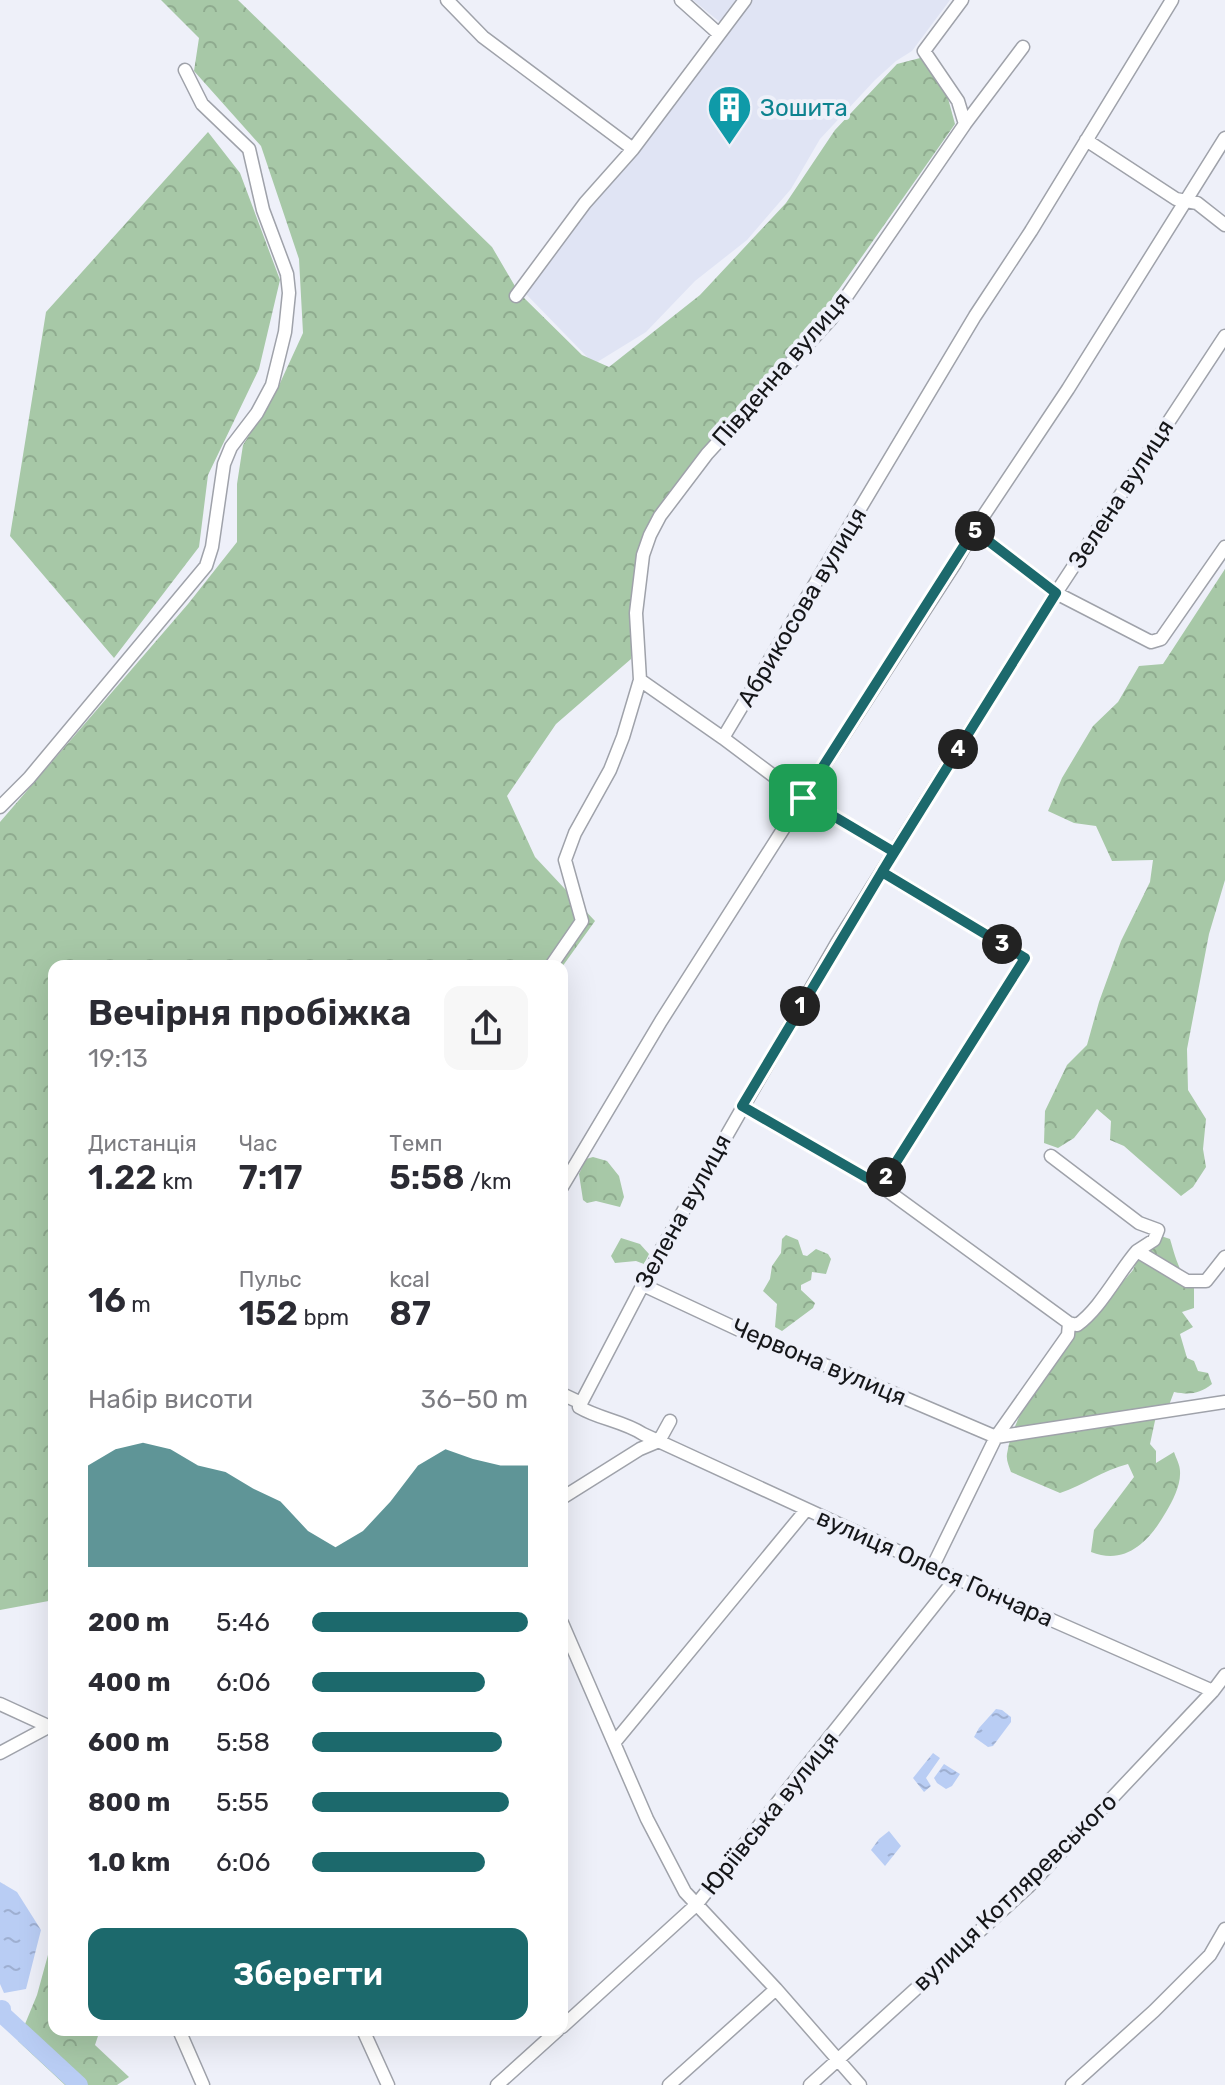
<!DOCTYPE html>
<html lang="uk">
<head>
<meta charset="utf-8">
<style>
	:root { --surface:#fff; --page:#f7f7f7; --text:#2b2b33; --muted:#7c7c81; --accent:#1c696c }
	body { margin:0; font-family:Rubik,sans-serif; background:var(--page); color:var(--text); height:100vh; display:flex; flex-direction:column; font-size:30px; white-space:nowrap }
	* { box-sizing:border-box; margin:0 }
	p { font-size:26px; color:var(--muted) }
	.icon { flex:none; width:44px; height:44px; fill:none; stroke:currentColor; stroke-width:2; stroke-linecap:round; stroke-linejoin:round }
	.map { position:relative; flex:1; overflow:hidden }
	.drawer { position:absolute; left:48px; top:960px; width:520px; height:1076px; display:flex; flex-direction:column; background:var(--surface); border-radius:16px; box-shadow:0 8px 32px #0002 }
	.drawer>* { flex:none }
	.pin { position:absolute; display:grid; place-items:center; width:68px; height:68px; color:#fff; margin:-34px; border-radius:16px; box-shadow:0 4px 12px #0006 }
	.km { position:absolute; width:40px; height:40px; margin:-20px; border-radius:50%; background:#222; color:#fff; font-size:22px; line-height:40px; text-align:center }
	.round { display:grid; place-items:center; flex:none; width:84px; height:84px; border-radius:16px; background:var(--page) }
	.summary { display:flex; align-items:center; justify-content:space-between; height:136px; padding:0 40px }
	h1 { font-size:36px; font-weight:600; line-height:60px }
	.stats { display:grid; grid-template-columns:repeat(3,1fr); gap:12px; height:136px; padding:8px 40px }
	.stats div { display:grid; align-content:center }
	.stats b { font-size:34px; font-weight:600 }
	.stats small { font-size:22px; font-weight:400 }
	.stats p { font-size:22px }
	.chart { height:224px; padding:16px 40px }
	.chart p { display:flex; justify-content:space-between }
	.chart svg { width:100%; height:144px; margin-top:8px; fill:var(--accent); opacity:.7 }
	.button { display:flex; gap:16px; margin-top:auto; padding:16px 40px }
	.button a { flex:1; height:92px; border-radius:16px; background:var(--accent); color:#fff; font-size:32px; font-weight:600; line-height:92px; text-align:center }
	ul { padding:0 40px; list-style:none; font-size:26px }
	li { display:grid; grid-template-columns:128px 96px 1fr; align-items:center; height:60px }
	li i { height:20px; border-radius:10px; background:var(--accent) }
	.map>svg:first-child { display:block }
	.built { fill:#e0e4f4 }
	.forest { fill:url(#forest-crowns) }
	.water { fill:url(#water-ripples) }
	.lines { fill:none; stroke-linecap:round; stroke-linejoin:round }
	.stream { stroke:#b9cdf4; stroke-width:3 }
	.river { stroke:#b9cdf4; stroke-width:18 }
	.minor-casing { stroke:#9fa2aa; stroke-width:15 }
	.minor { stroke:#fff; stroke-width:12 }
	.route-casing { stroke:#fff; stroke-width:16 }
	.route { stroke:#1c696c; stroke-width:10 }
	.labels { text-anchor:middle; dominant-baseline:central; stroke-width:8; stroke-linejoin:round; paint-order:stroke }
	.culture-label { font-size:24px; fill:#0d838f; stroke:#eef0f9; text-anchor:start }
	.street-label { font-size:24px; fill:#151619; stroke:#eef0f9 }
</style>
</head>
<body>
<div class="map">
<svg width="1225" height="2085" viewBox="0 0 1225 2085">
	<defs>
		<pattern id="forest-crowns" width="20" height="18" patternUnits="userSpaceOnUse" patternTransform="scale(2)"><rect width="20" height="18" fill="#a7c8a7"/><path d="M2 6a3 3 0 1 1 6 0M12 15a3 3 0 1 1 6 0" fill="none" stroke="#8fab8f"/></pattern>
		<pattern id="water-ripples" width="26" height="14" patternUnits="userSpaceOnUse" patternTransform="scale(2)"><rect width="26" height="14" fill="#b9cdf4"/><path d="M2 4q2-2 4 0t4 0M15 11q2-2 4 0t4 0" fill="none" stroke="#9eafd1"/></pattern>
	</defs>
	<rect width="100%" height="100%" fill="#eef0f9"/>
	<!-- built -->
	<path class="built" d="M693,0H950L912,51L896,61L875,80L820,139L791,189L747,240L695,281L646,332L594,364L525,293L586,195L637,134L721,23Z"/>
	<!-- forest -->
	<path class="forest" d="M161,0H238L492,247L519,293L582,355L609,367L700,295L786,203L835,130L897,64L924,57L946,91L955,124L823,312L667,517L643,555L633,596L631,659L556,724L507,796L535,857L595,921L562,967L54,966V1600L0,1610V822L188,604L237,542V484L243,445L275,394L303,333L299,259L261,146L194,71L199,38Z
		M208,132L240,173L280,280L259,369L208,475L199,547L114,658L10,536L46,312Z
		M1225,569V880L1209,934L1187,1049L1188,1090L1206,1119L1203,1149L1206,1167L1193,1187L1181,1196L1124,1146L1110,1140L1111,1121L1097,1109L1074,1138L1058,1148L1044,1143L1045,1111L1067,1065L1087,1045L1099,1002L1121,941L1150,882L1153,860L1112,861L1096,826L1074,823L1048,811L1062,778L1093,726L1118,702L1139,666L1163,664Z
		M593,1157L607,1161L619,1176L624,1197L620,1207L596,1201L587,1203L583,1200L579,1174L586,1159Z
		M1152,1233L1170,1239C1175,1255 1179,1276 1194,1285V1308L1182,1312L1193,1327L1180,1334L1187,1358L1194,1361L1198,1371L1208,1373L1212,1384C1199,1394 1190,1395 1174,1392L1166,1413L1156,1416L1150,1444L1156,1451V1463L1174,1452C1176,1458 1180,1465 1180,1471C1181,1485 1173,1500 1166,1512C1150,1540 1127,1566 1091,1552L1094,1530L1134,1477L1128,1464C1103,1470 1084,1485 1060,1493L1011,1472C1009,1466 1006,1460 1007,1454C1014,1408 1056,1362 1080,1324L1090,1320L1133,1270L1146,1238Z
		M786,1235L798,1240L803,1255L807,1256L816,1249L828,1254L831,1259L826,1274L812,1272L811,1280L801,1285V1290L815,1303L813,1308L782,1331L775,1327L777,1304L763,1291L770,1279L772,1266L781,1253L782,1239Z
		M621,1238L640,1244L649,1254L644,1264L636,1261L615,1263L611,1256Z
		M54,1933V2030H100L95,2045L129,2077L117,2085H65L18,2041L37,1995Z"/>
	<!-- water -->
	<path class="water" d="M996,1709L1002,1710L1011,1717V1722L993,1746L988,1747L974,1737L979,1728Z
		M933,1753L940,1758L926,1778L931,1786L924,1792L913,1778Z
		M944,1764L960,1774L952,1786L946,1789L937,1783L934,1778Z
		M889,1831L901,1846L885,1866L871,1850L879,1839Z
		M0,1882L17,1892L41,1930L26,1989L4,1993L0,1984Z"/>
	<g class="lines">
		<!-- stream -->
		<path class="stream" d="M0,2014H2"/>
		<!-- river -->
		<path class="river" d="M2,2009V2014L79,2085"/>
		<defs>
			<path id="minor" d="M447,0L483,37L633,149
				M681,0L719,34
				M965,124L1023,47
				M1086,140L1176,199L1197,203L1225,225
				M516,296L585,203L633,149L745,0
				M974,530L1056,593L1151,642L1161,639L1225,547
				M640,680L723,738
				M0,807L29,778L206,566L212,547L224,464L231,447L257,413L272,385L285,332L289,293L287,274L263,210L249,149L202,104L185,70
				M894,852L803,798L954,565L974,530L1068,389L1225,138
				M551,966L582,921L565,860L575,833L610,770L623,737L640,680L636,613L643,555L650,535L660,516L707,454L831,319L965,124L958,101L924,51L962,0
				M742,1106L881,1186L1069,1323L1068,1335L996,1437L933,1566
				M1051,1156L1139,1223L1158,1230L1154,1240L1137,1251L1187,1281H1206L1225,1257
				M881,1186L1025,958L882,872
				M562,1187L661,1021L803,798L723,738L975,316L1031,231L1172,0
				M643,1285L763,1341L853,1376L996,1437
				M1069,1323L1077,1325C1100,1309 1118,1273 1137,1251
				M562,1394L581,1403
				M996,1437L1225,1402
				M562,1498L640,1449L659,1441L670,1421
				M562,1623L647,1819L685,1892L776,1989L860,2085
				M1213,1691L956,1578L643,1434C623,1421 599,1419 579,1407L661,1250L837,943L1056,593L1225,336
				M0,1704L48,1726
				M614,1743L806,1510
				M0,1753L54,1724
				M562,2027L696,1905L956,1578
				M179,2030L203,2085
				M363,2030L388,2085
				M497,2085L558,2030
				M669,2085L776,1989
				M810,2085L1028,1887L1213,1691L1225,1675
				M1072,2085L1154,2011L1210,1955L1225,1929"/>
		</defs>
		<!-- minor casing -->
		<use href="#minor" class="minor-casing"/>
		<!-- minor -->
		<use href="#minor" class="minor"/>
	</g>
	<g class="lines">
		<defs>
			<path id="route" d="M803,798L894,852L742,1106L881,1186L1025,958L882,872L1056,593L974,530L803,798"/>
		</defs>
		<!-- route casing -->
		<use href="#route" class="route-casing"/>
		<!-- route -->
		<use href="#route" class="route"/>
	</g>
	<!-- icons -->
	<defs>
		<symbol id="building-pin" viewBox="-11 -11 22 30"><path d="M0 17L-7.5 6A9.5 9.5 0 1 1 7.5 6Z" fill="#0f9aa8" stroke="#eef0f9"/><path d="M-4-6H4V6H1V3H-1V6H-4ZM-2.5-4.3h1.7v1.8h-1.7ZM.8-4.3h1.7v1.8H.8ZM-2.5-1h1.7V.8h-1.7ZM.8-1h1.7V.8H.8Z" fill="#fff"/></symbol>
	</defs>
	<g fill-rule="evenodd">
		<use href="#building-pin" x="704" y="82" width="51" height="69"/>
	</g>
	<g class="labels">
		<!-- culture labels -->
		<g class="culture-label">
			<text x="760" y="108">Зошита</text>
		</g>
		<!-- street labels -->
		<g class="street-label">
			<text transform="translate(781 369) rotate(-49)">Південна вулиця</text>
			<text transform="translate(1121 494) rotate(-57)">Зелена вулиця</text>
			<text transform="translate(802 607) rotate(-59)">Абрикосова вулиця</text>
			<text transform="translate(683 1211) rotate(-61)">Зелена вулиця</text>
			<text transform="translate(819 1362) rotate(23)">Червона вулиця</text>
			<text transform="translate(935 1568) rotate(24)">вулиця Олеся Гончара</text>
			<text transform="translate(770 1813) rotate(-51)">Юріївська вулиця</text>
			<text transform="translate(1015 1892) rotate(-44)">вулиця Котляревського</text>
		</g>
	</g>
</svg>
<div class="pin" style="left:803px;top:798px;background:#1e9e55"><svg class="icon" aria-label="arrive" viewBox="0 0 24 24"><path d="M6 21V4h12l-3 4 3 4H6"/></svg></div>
<b class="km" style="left:800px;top:1006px">1</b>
<b class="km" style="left:886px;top:1177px">2</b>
<b class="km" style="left:1002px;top:944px">3</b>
<b class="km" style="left:958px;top:749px">4</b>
<b class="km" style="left:975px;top:531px">5</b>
<section class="drawer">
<div class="summary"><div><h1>Вечірня пробіжка</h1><p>19:13</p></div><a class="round"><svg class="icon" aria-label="share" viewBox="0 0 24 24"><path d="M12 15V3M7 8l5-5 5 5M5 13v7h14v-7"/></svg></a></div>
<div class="stats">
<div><p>Дистанція</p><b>1.22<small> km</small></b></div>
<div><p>Час</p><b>7:17</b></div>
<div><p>Темп</p><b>5:58<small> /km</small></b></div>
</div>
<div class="stats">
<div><b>16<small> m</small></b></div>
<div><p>Пульс</p><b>152<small> bpm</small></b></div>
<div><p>kcal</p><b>87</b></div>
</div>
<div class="chart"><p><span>Набір висоти</span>36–50 m</p>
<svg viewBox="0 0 160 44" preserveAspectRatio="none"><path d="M0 44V13L10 8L20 6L30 8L40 13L50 15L60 20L70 24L80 33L90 38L100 33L110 24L120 13L130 8L140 11L150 13L160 13V44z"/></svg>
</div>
<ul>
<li><b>200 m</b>5:46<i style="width:100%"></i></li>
<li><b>400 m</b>6:06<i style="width:80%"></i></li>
<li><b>600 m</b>5:58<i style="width:88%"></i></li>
<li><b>800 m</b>5:55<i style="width:91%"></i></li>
<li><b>1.0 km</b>6:06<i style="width:80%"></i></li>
</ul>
<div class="button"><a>Зберегти</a></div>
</section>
</div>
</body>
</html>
